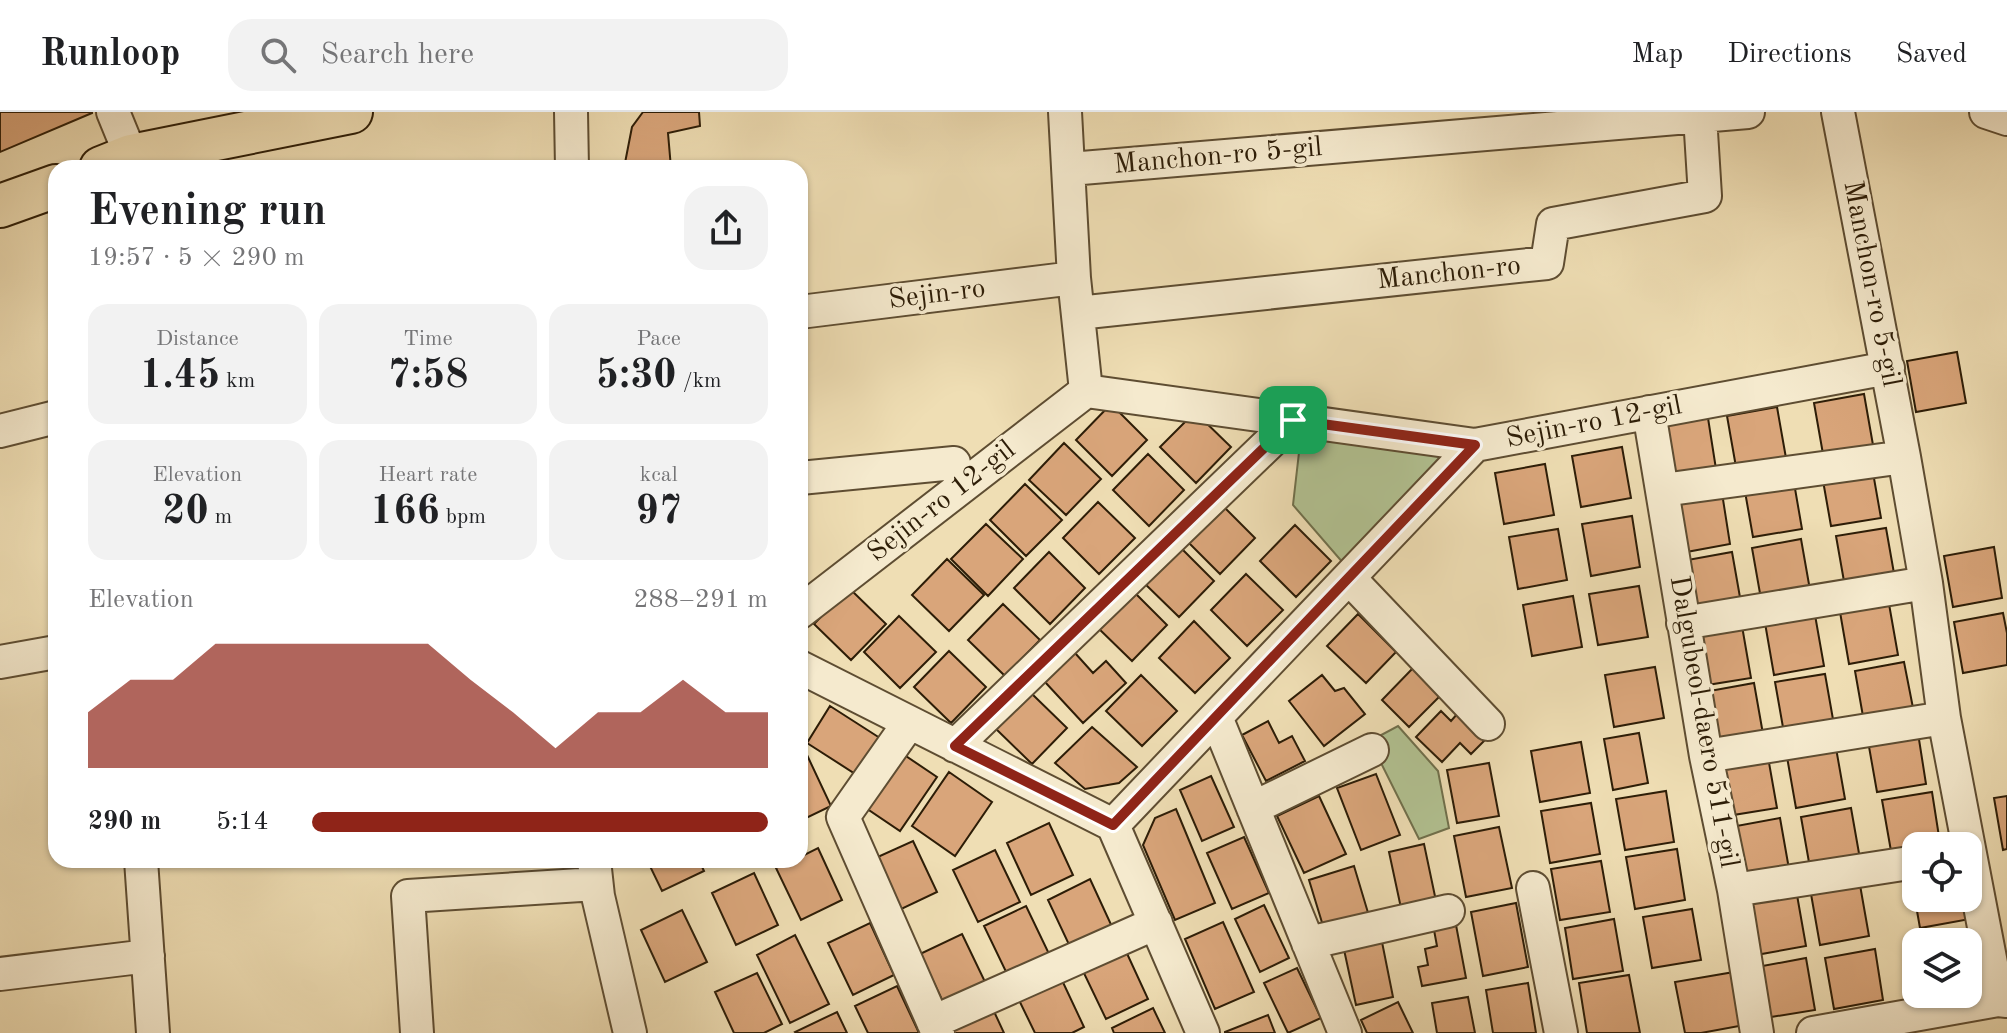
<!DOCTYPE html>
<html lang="en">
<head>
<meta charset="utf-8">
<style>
	:root { --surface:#fff; --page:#f2f2f2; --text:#202124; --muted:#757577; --line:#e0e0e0; --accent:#8f2418 }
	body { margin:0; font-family:"Old Standard TT",serif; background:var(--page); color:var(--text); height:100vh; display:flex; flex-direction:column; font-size:30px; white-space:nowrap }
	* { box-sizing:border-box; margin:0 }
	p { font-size:26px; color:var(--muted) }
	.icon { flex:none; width:44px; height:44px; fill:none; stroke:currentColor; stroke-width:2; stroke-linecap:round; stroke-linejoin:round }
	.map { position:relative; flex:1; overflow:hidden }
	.panel { position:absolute; left:48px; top:48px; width:760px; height:708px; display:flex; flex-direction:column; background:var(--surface); border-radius:24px; box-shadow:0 2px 6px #0004 }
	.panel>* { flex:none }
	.fabs { position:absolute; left:1902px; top:720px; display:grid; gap:16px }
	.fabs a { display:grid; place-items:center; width:80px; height:80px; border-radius:16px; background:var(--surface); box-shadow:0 2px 6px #0004; font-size:40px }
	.pin { position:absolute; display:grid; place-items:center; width:68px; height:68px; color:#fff; margin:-34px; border-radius:16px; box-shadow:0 4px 12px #0006 }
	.round { display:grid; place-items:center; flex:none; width:84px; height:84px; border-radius:24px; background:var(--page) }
	.headline { display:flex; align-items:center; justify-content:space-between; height:136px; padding:0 40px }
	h1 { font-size:44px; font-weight:800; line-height:60px }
	.metrics { display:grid; grid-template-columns:repeat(3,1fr); gap:12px; height:136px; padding:8px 40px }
	.metrics div { display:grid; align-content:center; border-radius:20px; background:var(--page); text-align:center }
	.metrics b { font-size:40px; font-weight:800 }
	.metrics small { font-size:22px; font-weight:400 }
	.metrics p { font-size:22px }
	.chart { height:224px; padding:16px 40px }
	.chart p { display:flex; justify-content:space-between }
	.chart svg { width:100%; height:144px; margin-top:8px; fill:var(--accent); opacity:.7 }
	ul { padding:0 40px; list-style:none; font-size:26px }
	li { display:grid; grid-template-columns:128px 96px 1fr; align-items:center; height:60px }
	li i { height:20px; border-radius:10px; background:var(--accent) }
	header { display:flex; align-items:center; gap:48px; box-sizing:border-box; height:112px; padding:0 40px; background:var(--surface); border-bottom:2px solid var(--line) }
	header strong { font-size:38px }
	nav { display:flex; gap:44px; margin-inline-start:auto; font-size:28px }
	.search { width:560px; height:72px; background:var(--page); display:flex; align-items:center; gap:20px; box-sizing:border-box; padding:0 28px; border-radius:24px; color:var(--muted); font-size:30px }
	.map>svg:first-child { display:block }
	.green { fill:#b2c292; stroke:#70704c; stroke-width:2 }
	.building { fill:#d9a57a; stroke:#2d1d07; stroke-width:2 }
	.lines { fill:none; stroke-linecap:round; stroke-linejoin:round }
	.minor-casing { stroke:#5e4d32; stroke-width:36 }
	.major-casing { stroke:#2d1d07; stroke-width:46 }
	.minor { stroke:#f5eace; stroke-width:32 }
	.major { stroke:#efdeb4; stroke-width:42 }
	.route-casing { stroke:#fff; stroke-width:16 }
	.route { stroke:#8f2418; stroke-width:10 }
	.labels { text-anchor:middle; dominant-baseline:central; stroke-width:7; stroke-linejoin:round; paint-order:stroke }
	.street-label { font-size:28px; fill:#2d1d07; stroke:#f5eace }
</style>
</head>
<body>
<header>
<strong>Runloop</strong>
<div class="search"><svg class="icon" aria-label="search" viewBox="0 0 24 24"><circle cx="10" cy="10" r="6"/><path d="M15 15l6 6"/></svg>Search here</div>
<nav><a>Map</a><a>Directions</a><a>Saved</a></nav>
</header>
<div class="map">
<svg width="2007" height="921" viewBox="0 0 2007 921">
	<rect width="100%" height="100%" fill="#efdeb4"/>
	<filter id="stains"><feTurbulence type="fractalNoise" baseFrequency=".0025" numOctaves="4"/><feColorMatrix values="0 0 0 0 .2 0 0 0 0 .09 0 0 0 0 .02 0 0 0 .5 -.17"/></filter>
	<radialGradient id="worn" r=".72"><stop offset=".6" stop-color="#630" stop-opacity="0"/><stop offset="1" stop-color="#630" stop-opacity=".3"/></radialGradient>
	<!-- green -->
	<path class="green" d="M1301,323L1447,343L1344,452L1293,393Z
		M1398,614L1438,659L1449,716L1419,727L1370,629Z"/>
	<!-- building -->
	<path class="building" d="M0,0H92V1L0,40Z
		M643,0H699L700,14L668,21L671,56H624L632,15Z
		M1957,240L1966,291L1916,300L1907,249Z
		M1864,282L1873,333L1823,342L1814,291Z
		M1111,292L1147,328L1112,364L1076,328Z
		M1777,295L1786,346L1736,355L1727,304Z
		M1195,300L1231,335L1196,371L1160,335Z
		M1708,306L1716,357L1667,366L1658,315Z
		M1064,331L1101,367L1066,403L1029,368Z
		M1622,335L1631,386L1581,395L1572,344Z
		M1148,342L1184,378L1149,414L1113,378Z
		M1545,352L1554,403L1504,412L1495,361Z
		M1872,355L1881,406L1831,414L1822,363Z
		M1793,365L1802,417L1753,425L1744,374Z
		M1025,372L1062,408L1026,444L990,408Z
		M1722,381L1730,432L1681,441L1672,390Z
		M1098,390L1135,426L1099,462L1063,426Z
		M1219,390L1255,426L1220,462L1184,426Z
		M1632,404L1640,455L1591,464L1582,412Z
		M986,412L1023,447L988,484L951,447Z
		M1295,413L1331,449L1296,485L1260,449Z
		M1886,416L1895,467L1845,475L1836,424Z
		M1558,417L1567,468L1518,477L1509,425Z
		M1801,427L1810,478L1761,487L1752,436Z
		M1178,433L1214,469L1179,505L1142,469Z
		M1994,435L2002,486L1953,495L1944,444Z
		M1049,440L1085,476L1050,512L1014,476Z
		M1732,440L1741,491L1691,500L1682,449Z
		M947,447L984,483L949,519L912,483Z
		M1246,462L1283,498L1247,534L1211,498Z
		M1639,474L1648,525L1598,533L1589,482Z
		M849,476L886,512L851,548L814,512Z
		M1131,477L1167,513L1132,549L1095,513Z
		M1573,484L1582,535L1532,544L1523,493Z
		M1003,492L1040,528L1005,564L968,528Z
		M1889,492L1898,543L1849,552L1840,500Z
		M2003,501L2007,521V553L1963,561L1954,510Z
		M1358,502L1396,540L1366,571L1327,534Z
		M1815,503L1824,554L1774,563L1765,511Z
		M899,504L936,540L900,576L864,540Z
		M1194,509L1230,546L1195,581L1159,546Z
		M1742,514L1751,566L1701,574L1692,523Z
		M949,539L986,575L951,611L914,575Z
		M1075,541L1093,561L1106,549L1126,571L1083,611L1045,570Z
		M1904,550L1914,601L1864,610L1855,559Z
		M1414,555L1441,583L1409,615L1382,588Z
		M1655,555L1664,606L1614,615L1605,563Z
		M1825,562L1834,613L1784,621L1775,570Z
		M1141,563L1177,599L1142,634L1106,599Z
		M1322,563L1335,579L1344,576L1365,602L1324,634L1289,589Z
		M1754,571L1763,622L1713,631L1704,580Z
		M1030,580L1067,616L1032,652L995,616Z
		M830,594L883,628L860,665L807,631Z
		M1441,599L1451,609L1458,601L1485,628L1471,642L1460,631L1442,650L1416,625Z
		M1268,609L1279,631L1292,624L1305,649L1266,669L1242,623Z
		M1092,615L1137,655L1119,671L1085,677L1055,651Z
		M1639,621L1648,671L1613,678L1604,627Z
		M1918,621L1926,672L1877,680L1868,629Z
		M1581,630L1590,681L1540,690L1531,639Z
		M894,636L937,665L900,719L857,690Z
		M1836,636L1845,687L1796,696L1787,645Z
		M807,643L831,694L800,709V646Z
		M1768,645L1777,696L1727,704L1718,653Z
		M1489,651L1499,704L1457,711L1447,658Z
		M949,660L992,690L955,744L912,714Z
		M1376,662L1400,723L1361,738L1337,676Z
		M1211,664L1234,715L1202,729L1180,678Z
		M1666,679L1674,730L1625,738L1616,687Z
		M1932,680L1940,731L1891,739L1882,688Z
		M1319,684L1346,742L1304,761L1277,704Z
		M2007,684V737L2003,738L1994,686Z
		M1591,691L1600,742L1550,751L1541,699Z
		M1851,696L1860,747L1810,756L1801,705Z
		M1176,697L1215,791L1175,808L1143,733L1155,706Z
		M1780,706L1789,757L1740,766L1731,715Z
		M1049,711L1073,763L1031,783L1007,731Z
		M1499,715L1512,776L1466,785L1454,724Z
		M1244,725L1269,781L1232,797L1207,741Z
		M913,729L937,780L895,800L871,748Z
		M1424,732L1436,789L1401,796L1389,740Z
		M818,736L842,788L801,808L776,756L794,748H800V745Z
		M1677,737L1685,788L1635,797L1626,745Z
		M995,738L1020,790L978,810L953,758Z
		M647,748H699L704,759L662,779Z
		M1601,749L1610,800L1560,808L1551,757Z
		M1354,754L1369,804L1324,817L1309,768Z
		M754,761L778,813L736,833L712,781Z
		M1916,764V786H1966L1970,807L1920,816L1911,765Z
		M1090,767L1114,819L1072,839L1048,788Z
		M1860,773L1869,824L1820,833L1811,782Z
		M1797,783L1806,834L1756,843L1748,792Z
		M1516,791L1528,855L1483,864L1471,800Z
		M1264,793L1289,846L1260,860L1235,807Z
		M1026,794L1051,846L1009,866L984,814Z
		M1692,797L1701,848L1652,856L1643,805Z
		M682,798L707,850L665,870L641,818Z
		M1614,807L1623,859L1573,867L1565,816Z
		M1223,810L1254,880L1215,897L1185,827Z
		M870,811L894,863L853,883L828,831Z
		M1456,813L1466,866L1422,874L1418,855L1428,853L1425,837L1437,834L1434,818Z
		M1978,819L1983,851L1968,875V830H1923L1922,828Z
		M962,822L987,874L945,894L920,842Z
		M795,823L829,892L790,911L757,843Z
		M1381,825L1393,885L1356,893L1343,833Z
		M1124,835L1148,887L1106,907L1081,855Z
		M1875,837L1883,888L1834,897L1825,846Z
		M1806,846L1815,898L1765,906L1757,855Z
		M1297,856L1321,906L1288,921L1264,871Z
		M1740,859L1750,912L1701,921H1685L1675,870Z
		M757,861L782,912L764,921H734L715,880Z
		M1629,863L1640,921H1587L1579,871Z
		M1060,864L1084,915L1072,921H1035L1017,884Z
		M1528,871L1536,921H1493L1486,878Z
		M897,874L919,921H868L855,894Z
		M1468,885L1475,921H1437L1432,891Z
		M1398,890L1413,921H1367L1361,908Z
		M991,893L1004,921H953L949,912Z
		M1153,896L1165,921H1114L1112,916Z
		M837,900L847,921H796L795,920Z
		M1268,903L1275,921H1225V920Z"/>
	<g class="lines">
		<defs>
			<path id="minor" d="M113,0L131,44
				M571,0L572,56
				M1065,0L1074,166L1086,279
				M1838,0L1904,345L1926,471L1944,606L1998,888
				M1986,0L2007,7
				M1070,57L1748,0
				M800,200L1074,166
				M1078,201L1547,151L1553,112L1705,84L1700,4
				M1649,300L1706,644L1734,778L1757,921
				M0,319L56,305
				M800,366L954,351
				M1663,378L1904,345
				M1349,466L1488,612
				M800,500L1086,279L1475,333L1888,256
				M1683,511L1926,471
				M0,550L56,540
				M800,555L1113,713L1203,921
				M1216,605L1345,921
				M909,611L843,705L938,921
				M955,634L1293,308
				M1706,644L1944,606
				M1253,696L1372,638
				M1113,713L1475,333
				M141,748L153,921
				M594,748L598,784L630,921
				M1533,776L1561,921
				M1734,778L1916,750
				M1308,831L1448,799
				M0,862L148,844
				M933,910L1156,811
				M417,921L408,784L596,772
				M1813,921L1998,888L2007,889"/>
			<path id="major" d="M101,56L131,44L351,0
				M0,94L56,74"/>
		</defs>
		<!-- minor casing -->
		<use href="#minor" class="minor-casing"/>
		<!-- major casing -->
		<use href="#major" class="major-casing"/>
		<!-- minor -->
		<use href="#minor" class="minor"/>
		<!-- major -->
		<use href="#major" class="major"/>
	</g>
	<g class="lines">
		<defs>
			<path id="route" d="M1293,308L1475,333L1113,713L955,634Z"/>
		</defs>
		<!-- route casing -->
		<use href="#route" class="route-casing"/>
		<!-- route -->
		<use href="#route" class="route"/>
	</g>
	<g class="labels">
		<!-- street labels -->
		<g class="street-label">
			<text transform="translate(1218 45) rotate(-5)">Manchon-ro 5-gil</text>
			<text transform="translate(1449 162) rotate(-6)">Manchon-ro</text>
			<text transform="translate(1871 172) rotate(79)">Manchon-ro 5-gil</text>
			<text transform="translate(937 183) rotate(-7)">Sejin-ro</text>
			<text transform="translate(1594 311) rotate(-11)">Sejin-ro 12-gil</text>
			<text transform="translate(942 390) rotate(-38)">Sejin-ro 12-gil</text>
			<text transform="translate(1703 610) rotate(80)">Dalgubeol-daero 511-gil</text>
		</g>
	</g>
	<rect width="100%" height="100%" filter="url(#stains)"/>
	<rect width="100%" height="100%" fill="url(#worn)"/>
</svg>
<div class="fabs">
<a><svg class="icon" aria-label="locate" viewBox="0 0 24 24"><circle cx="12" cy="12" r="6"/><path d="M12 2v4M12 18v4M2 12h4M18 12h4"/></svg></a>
<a><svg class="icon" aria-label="layers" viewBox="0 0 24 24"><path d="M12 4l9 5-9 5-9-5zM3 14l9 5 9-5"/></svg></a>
</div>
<div class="pin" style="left:1293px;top:308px;background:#1e9e55"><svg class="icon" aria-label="arrive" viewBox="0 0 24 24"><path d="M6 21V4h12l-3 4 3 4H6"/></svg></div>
<section class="panel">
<div class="headline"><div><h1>Evening run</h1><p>19:57 · 5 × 290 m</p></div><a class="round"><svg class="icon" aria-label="share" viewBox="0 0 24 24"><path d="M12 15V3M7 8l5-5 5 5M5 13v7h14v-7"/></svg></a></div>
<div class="metrics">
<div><p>Distance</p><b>1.45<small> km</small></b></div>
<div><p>Time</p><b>7:58</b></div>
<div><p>Pace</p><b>5:30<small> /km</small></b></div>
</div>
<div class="metrics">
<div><p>Elevation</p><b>20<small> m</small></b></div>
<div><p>Heart rate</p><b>166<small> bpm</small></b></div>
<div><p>kcal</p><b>97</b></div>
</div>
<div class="chart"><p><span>Elevation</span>288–291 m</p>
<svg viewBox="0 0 160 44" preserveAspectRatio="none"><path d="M0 44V27L10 17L20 17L30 6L40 6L50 6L60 6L70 6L80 6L90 17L100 27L110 38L120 27L130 27L140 17L150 27L160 27V44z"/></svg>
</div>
<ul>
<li><b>290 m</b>5:14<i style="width:100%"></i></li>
</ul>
</section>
</div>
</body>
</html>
